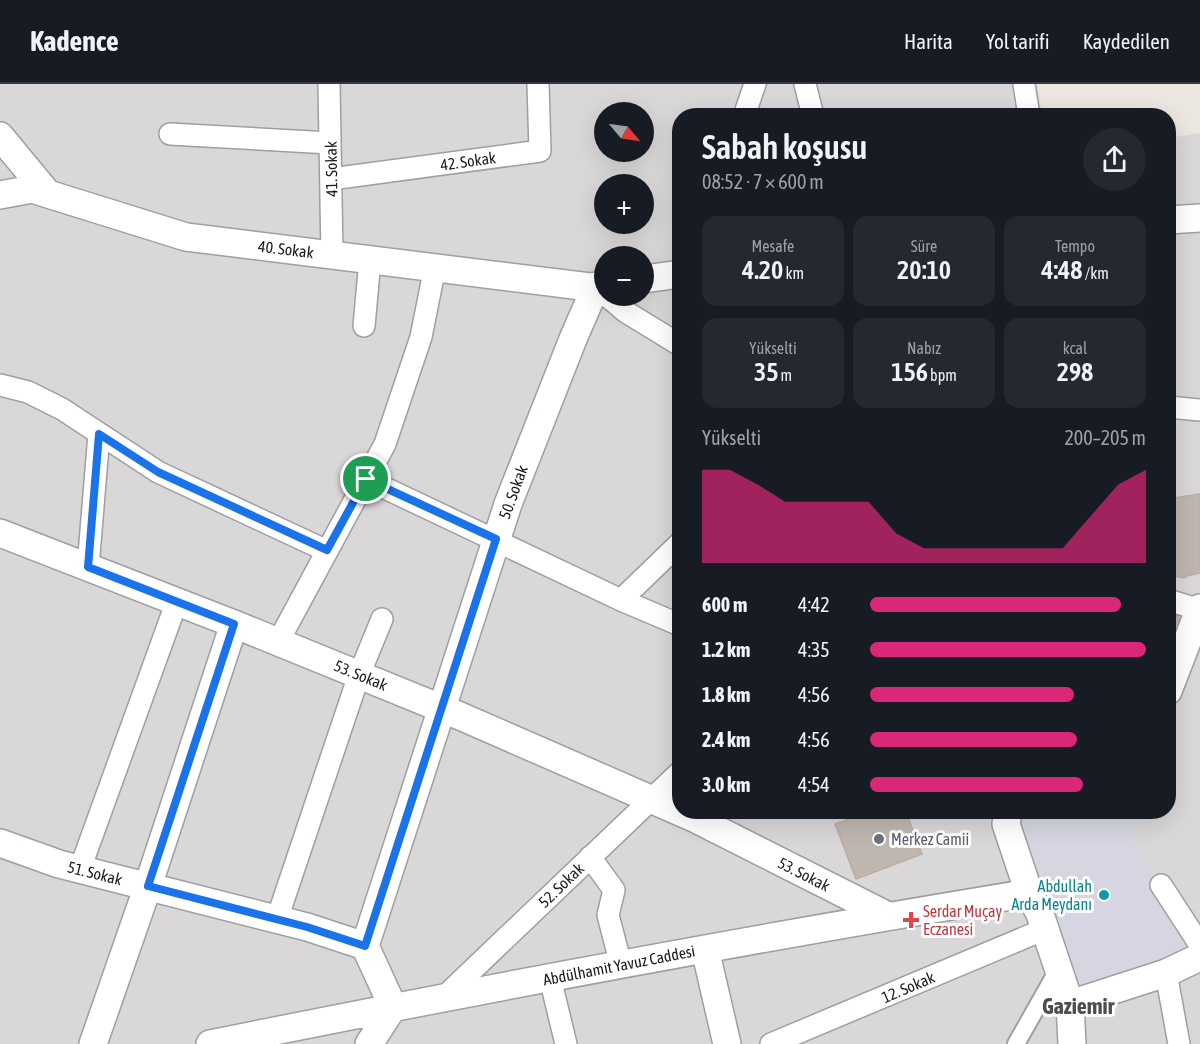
<!DOCTYPE html>
<html lang="tr">
<head>
<meta charset="utf-8">
<style>
	:root { --surface:#171b24; --page:#242831; --text:#f1f3f6; --muted:#9ea1a6; --line:#363941; --accent:#db2777 }
	body { margin:0; font-family:"Asap Condensed",sans-serif; background:var(--page); color:var(--text); height:100vh; display:flex; flex-direction:column; font-size:22px; white-space:nowrap }
	* { box-sizing:border-box; margin:0 }
	p { font-size:20px; color:var(--muted) }
	.icon { flex:none; width:33px; height:33px; fill:none; stroke:currentColor; stroke-width:2; stroke-linecap:round; stroke-linejoin:round }
	.map { position:relative; flex:1; overflow:hidden }
	.sheet { position:absolute; left:672px; top:24px; width:504px; height:711px; display:flex; flex-direction:column; background:var(--surface); border-radius:24px; box-shadow:0 6px 24px #0002 }
	.sheet>* { flex:none }
	.needle { width:39px; rotate:119deg }
	.controls { position:absolute; left:594px; top:18px; display:grid; gap:12px }
	.controls a { display:grid; place-items:center; width:60px; height:60px; border-radius:50%; background:var(--surface); box-shadow:0 6px 24px #0002; font-size:30px }
	.pin { position:absolute; display:grid; place-items:center; width:51px; height:51px; color:#fff; margin:-26px; border:3px solid #fff; border-radius:50%; box-shadow:0 2px 6px #0007 }
	.round { display:grid; place-items:center; flex:none; width:63px; height:63px; border-radius:32px; background:var(--page) }
	.head { display:flex; align-items:center; justify-content:space-between; height:102px; padding:0 30px }
	h1 { font-size:33px; font-weight:600; line-height:45px }
	.figures { display:grid; grid-template-columns:repeat(3,1fr); gap:9px; height:102px; padding:6px 30px }
	.figures div { display:grid; align-content:center; border-radius:15px; background:var(--page); text-align:center }
	.figures b { font-size:26px; font-weight:600 }
	.figures small { font-size:16px; font-weight:400 }
	.figures p { font-size:16px }
	.chart { height:168px; padding:12px 30px }
	.chart p { display:flex; justify-content:space-between }
	.chart svg { width:100%; height:108px; margin-top:6px; fill:var(--accent); opacity:.7 }
	ul { padding:0 30px; list-style:none; font-size:20px }
	li { display:grid; grid-template-columns:96px 72px 1fr; align-items:center; height:45px }
	li i { height:15px; border-radius:8px; background:var(--accent) }
	header { display:flex; align-items:center; gap:36px; box-sizing:border-box; height:84px; padding:0 30px; background:var(--surface); border-bottom:2px solid var(--line) }
	header strong { font-size:28px }
	nav { display:flex; gap:33px; margin-inline-start:auto; font-size:21px }
	.map>svg:first-child { display:block }
	.residential { fill:#d9d7d8; fill-rule:evenodd }
	.plaza { fill:#d5d6e1 }
	.building { fill:#c0b6b0; stroke:#bcaca4; stroke-width:1.5 }
	.lines { fill:none; stroke-linecap:round; stroke-linejoin:round }
	.pedestrian-casing { stroke:#9f9f9f; stroke-width:20 }
	.minor-casing { stroke:#9f9f9f; stroke-width:24 }
	.tertiary-casing { stroke:#9f9f9f; stroke-width:30 }
	.pedestrian { stroke:#fff; stroke-width:16 }
	.minor { stroke:#fff; stroke-width:21 }
	.tertiary { stroke:#fff; stroke-width:27 }
	.route-casing { stroke:#fff; stroke-width:12 }
	.route { stroke:#1a73e8; stroke-width:8 }
	.worship-dot { fill:#6b7280; stroke:#fff; stroke-width:2 }
	.culture-dot { fill:#0f9aa8; stroke:#fff; stroke-width:2 }
	.health-dot { fill:#e0444e; stroke:#fff; stroke-width:2 }
	.labels { text-anchor:middle; dominant-baseline:central; stroke-width:6; stroke-linejoin:round; paint-order:stroke }
	.street-label { font-size:16px; fill:#1b1b1b; stroke:#fff }
	.worship-label { font-size:16px; fill:#5b616d; stroke:#fff; text-anchor:start }
	.culture-label { font-size:16px; fill:#0d838f; stroke:#fff; text-anchor:end }
	.health-label { font-size:16px; fill:#be3a42; stroke:#fff; text-anchor:start }
	.district-label { font-size:22px; font-weight:bold; fill:#4e4e4e; stroke:#fff }
</style>
</head>
<body>
<header>
<strong>Kadence</strong>
<nav><a>Harita</a><a>Yol tarifi</a><a>Kaydedilen</a></nav>
</header>
<div class="map">
<svg width="1200" height="960" viewBox="0 0 1200 960">
	<rect width="100%" height="100%" fill="#ece7e0"/>
	<!-- residential -->
	<path class="residential" d="M0,0H1037L1042,31L680,32V728H1168V54L1200,49V960H0ZM604,28H644V68H604ZM604,100H644V140H604ZM604,172H644V212H604Z"/>
	<!-- plaza -->
	<path class="plaza" d="M1019,728H1138L1132,757L1194,865L1080,900L1016,741Z"/>
	<!-- building -->
	<path class="building" d="M1200,410V489L1187,492L1184,494L1168,491V415Z
		M1168,530L1178,532L1179,534L1168,562Z
		M868,728H906L922,770L856,795L835,740Z"/>
	<g class="lines">
		<defs>
			<path id="pedestrian" d="M1016,960L1059,884"/>
			<path id="minor" d="M329,0L332,171
				M805,0L813,32
				M1024,0L1029,32
				M744,32L755,0
				M170,50L330,59
				M331,95L540,67L538,0
				M607,212L626,228L680,261
				M364,242L370,176
				M0,301L28,308L62,325L158,388L327,467
				M1168,323L1200,326
				M366,395L621,516L680,541
				M88,483L99,350
				M621,516L680,459
				M1168,516L1200,526
				M278,558L385,360L421,253L435,183
				M590,773L614,806L608,831L621,881
				M80,785L177,517
				M1161,801L1200,861
				M277,835L359,591L382,535
				M1166,889L1179,960
				M550,894L566,960
				M443,914L680,688
				M771,960L1045,845"/>
			<path id="tertiary" d="M0,52L48,110
				M0,111L32,105L186,153L590,203L604,201
				M1168,136L1200,134
				M644,195L680,190
				M0,449L234,540
				M1168,607L1200,524
				M1008,728L1006,740L1029,809L1040,830L1070,920L1072,960
				M0,759L59,780L307,843L365,862
				M705,865L727,960
				M1070,920L1166,889L1200,873
				M93,960L148,802L234,540L460,632L696,735L888,832
				M210,960C482,905 755,854 1029,809
				M369,960L393,923L365,862L508,420L573,255L596,202"/>
		</defs>
		<!-- pedestrian casing -->
		<use href="#pedestrian" class="pedestrian-casing"/>
		<!-- minor casing -->
		<use href="#minor" class="minor-casing"/>
		<!-- tertiary casing -->
		<use href="#tertiary" class="tertiary-casing"/>
		<!-- pedestrian -->
		<use href="#pedestrian" class="pedestrian"/>
		<!-- minor -->
		<use href="#minor" class="minor"/>
		<!-- tertiary -->
		<use href="#tertiary" class="tertiary"/>
	</g>
	<g class="lines">
		<defs>
			<path id="route" d="M99,350L158,388L327,466L366,395L496,455L365,862L307,843L148,802L234,540L88,483Z"/>
		</defs>
		<!-- route casing -->
		<use href="#route" class="route-casing"/>
		<!-- route -->
		<use href="#route" class="route"/>
	</g>
	<!-- markers -->
	<circle class="worship-dot" cx="879" cy="755" r="6"/>
	<circle class="culture-dot" cx="1104" cy="811" r="6"/>
	<path class="health-dot" d="M908 827h6v6h6v6h-6v6h-6v-6h-6v-6h6z"/>
	<g class="labels">
		<!-- street labels -->
		<g class="street-label">
			<text transform="translate(468 77) rotate(-8)">42. Sokak</text>
			<text transform="translate(331 85) rotate(-91)">41. Sokak</text>
			<text transform="translate(286 165) rotate(7)">40. Sokak</text>
			<text transform="translate(513 408) rotate(-70)">50. Sokak</text>
			<text transform="translate(361 591) rotate(22)">53. Sokak</text>
			<text transform="translate(95 789) rotate(14)">51. Sokak</text>
			<text transform="translate(804 790) rotate(27)">53. Sokak</text>
			<text transform="translate(561 801) rotate(-44)">52. Sokak</text>
			<text transform="translate(619 881) rotate(-11)">Abdülhamit Yavuz Caddesi</text>
			<text transform="translate(908 903) rotate(-23)">12. Sokak</text>
		</g>
		<!-- worship labels -->
		<g class="worship-label">
			<text x="891" y="755">Merkez Camii</text>
		</g>
		<!-- culture labels -->
		<g class="culture-label">
			<text x="1092" y="802">Abdullah<tspan x="1092" dy="18">Arda Meydanı</tspan></text>
		</g>
		<!-- health labels -->
		<g class="health-label">
			<text x="923" y="827">Serdar Muçay<tspan x="923" dy="18">Eczanesi</tspan></text>
		</g>
		<!-- district labels -->
		<g class="district-label">
			<text x="1078" y="922">Gaziemir</text>
		</g>
	</g>
</svg>
<div class="controls">
<a><svg class="needle" viewBox="-14 -14 28 28"><path d="M0-13l5 13h-10z" fill="#e53935"/><path d="M0 13l5-13h-10z" fill="#9ea1a6"/></svg></a>
<a>+</a>
<a>−</a>
</div>
<div class="pin" style="left:366px;top:395px;background:#1e9e55"><svg class="icon" aria-label="arrive" viewBox="0 0 24 24"><path d="M6 21V4h12l-3 4 3 4H6"/></svg></div>
<section class="sheet">
<div class="head"><div><h1>Sabah koşusu</h1><p>08:52 · 7 × 600 m</p></div><a class="round"><svg class="icon" aria-label="share" viewBox="0 0 24 24"><path d="M12 15V3M7 8l5-5 5 5M5 13v7h14v-7"/></svg></a></div>
<div class="figures">
<div><p>Mesafe</p><b>4.20<small> km</small></b></div>
<div><p>Süre</p><b>20:10</b></div>
<div><p>Tempo</p><b>4:48<small> /km</small></b></div>
</div>
<div class="figures">
<div><p>Yükselti</p><b>35<small> m</small></b></div>
<div><p>Nabız</p><b>156<small> bpm</small></b></div>
<div><p>kcal</p><b>298</b></div>
</div>
<div class="chart"><p><span>Yükselti</span>200–205 m</p>
<svg viewBox="0 0 160 44" preserveAspectRatio="none"><path d="M0 44V6L10 6L20 12L30 19L40 19L50 19L60 19L70 32L80 38L90 38L100 38L110 38L120 38L130 38L140 25L150 12L160 6V44z"/></svg>
</div>
<ul>
<li><b>600 m</b>4:42<i style="width:91%"></i></li>
<li><b>1.2 km</b>4:35<i style="width:100%"></i></li>
<li><b>1.8 km</b>4:56<i style="width:74%"></i></li>
<li><b>2.4 km</b>4:56<i style="width:75%"></i></li>
<li><b>3.0 km</b>4:54<i style="width:77%"></i></li>
</ul>
</section>
</div>
</body>
</html>
